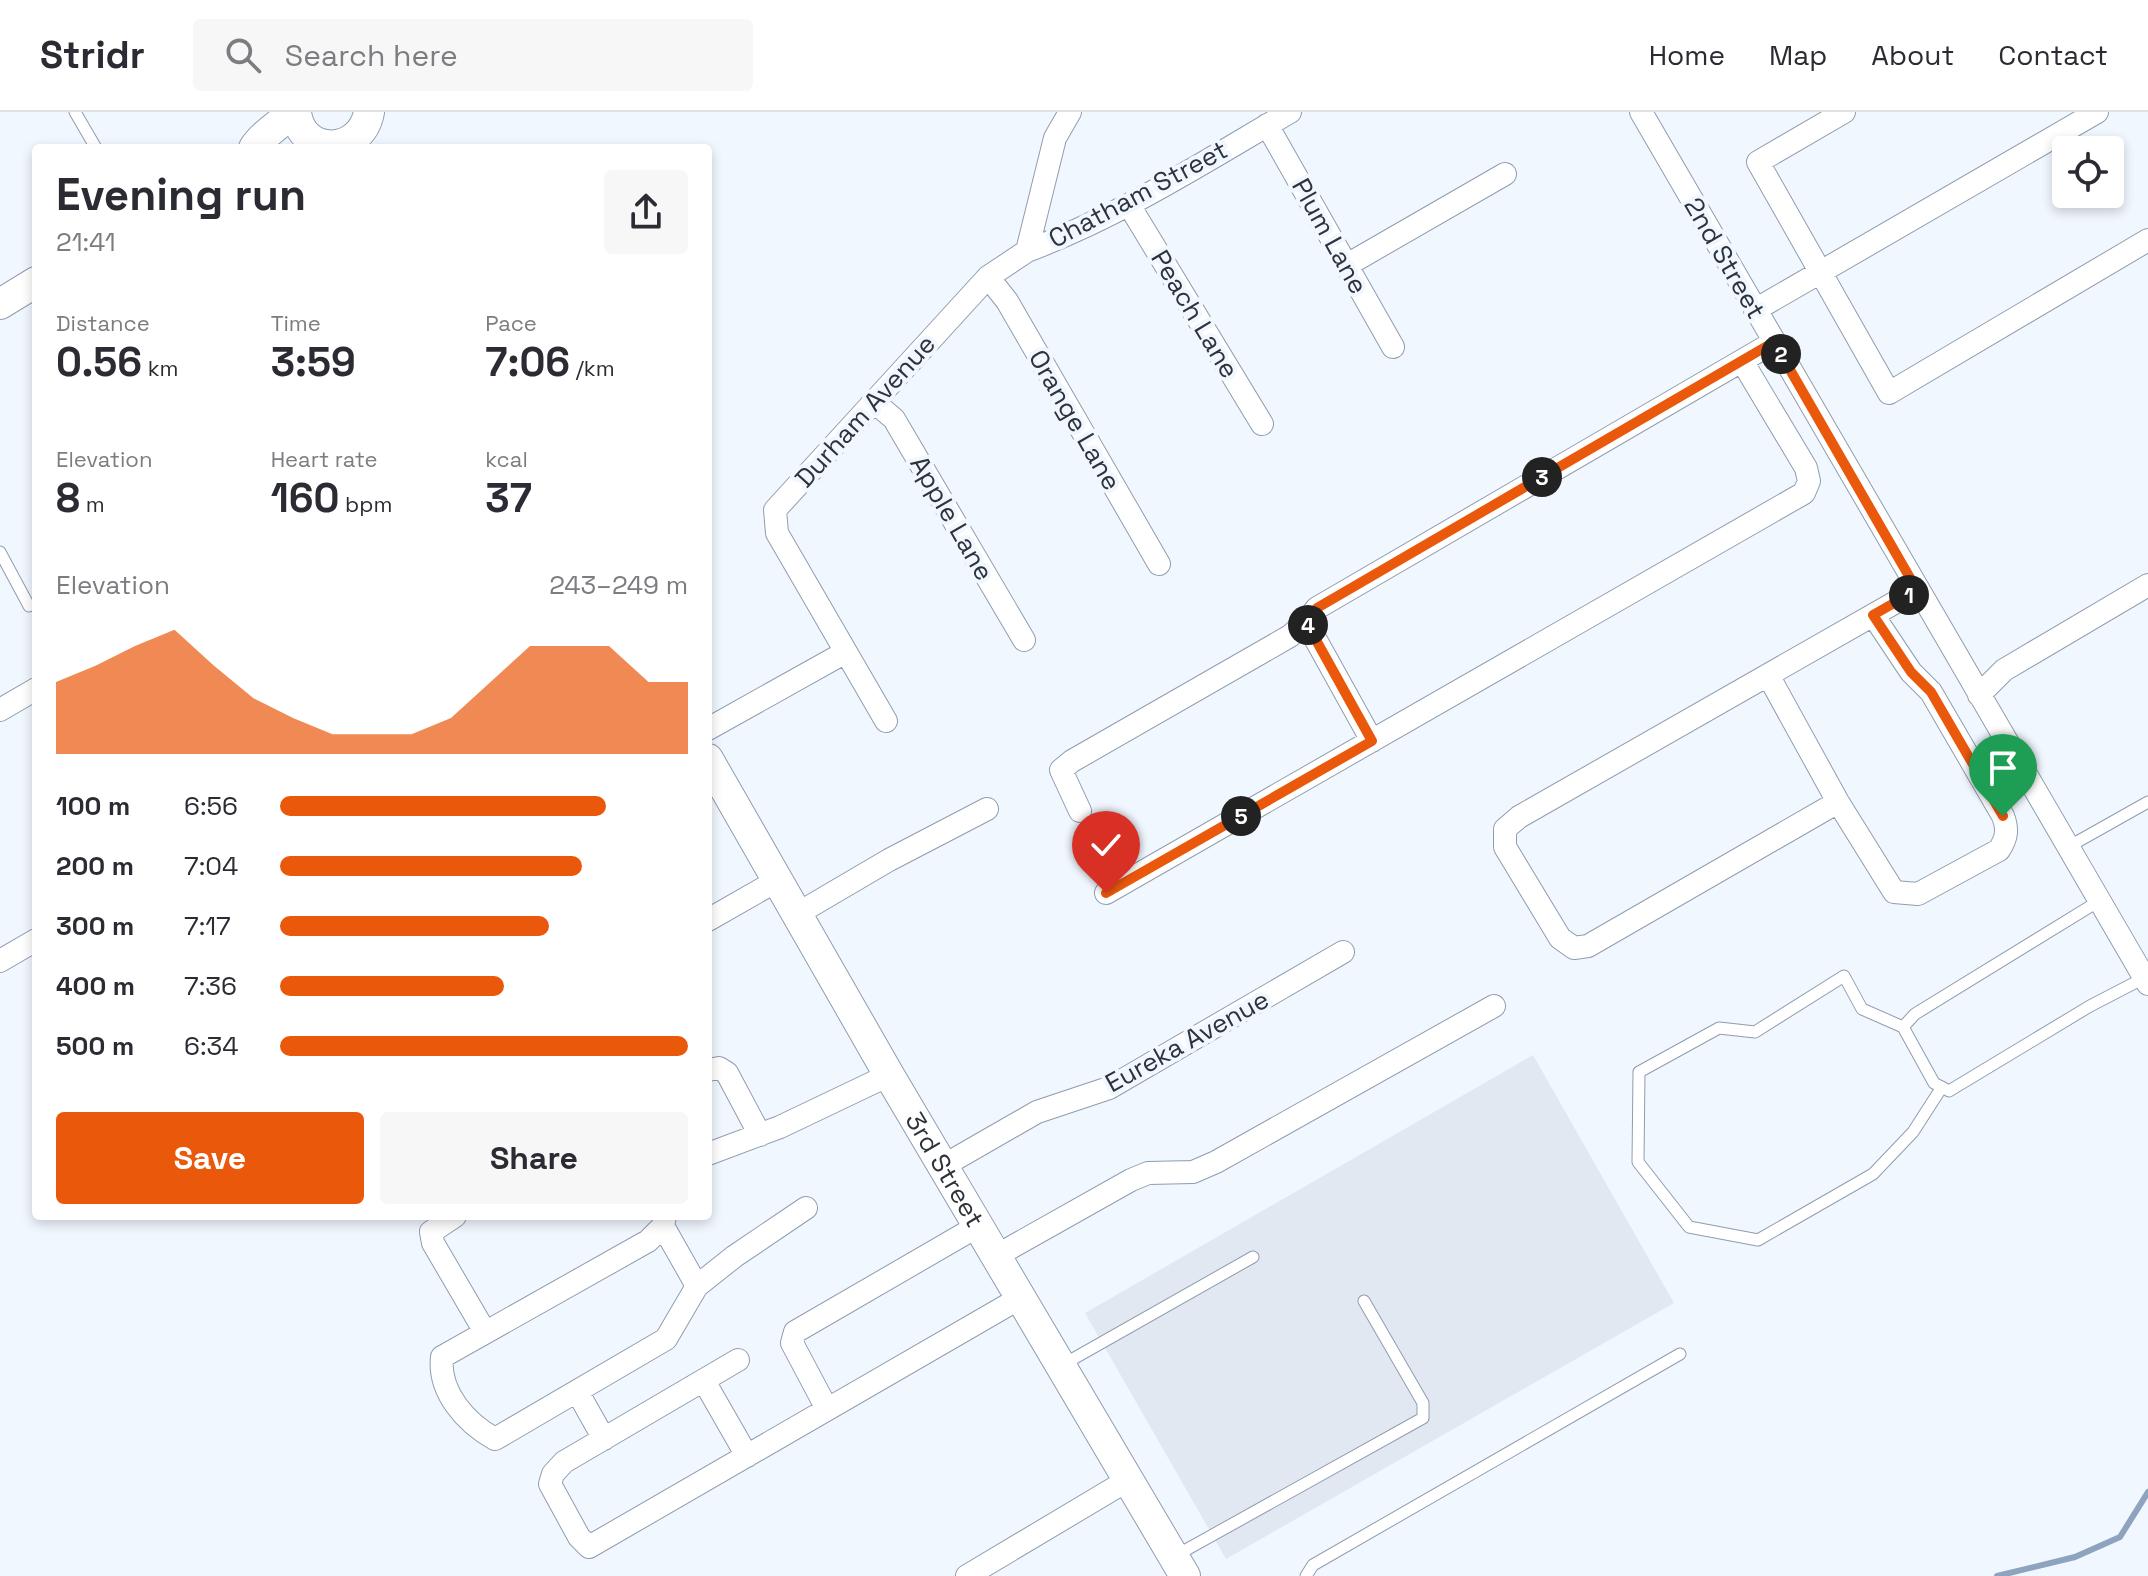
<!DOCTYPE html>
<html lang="en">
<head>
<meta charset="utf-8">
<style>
	:root { --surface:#fff; --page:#f7f7f7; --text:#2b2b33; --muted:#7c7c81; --line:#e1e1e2; --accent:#ea580c }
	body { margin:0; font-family:"Space Grotesk",sans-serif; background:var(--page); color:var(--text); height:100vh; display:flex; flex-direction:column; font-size:30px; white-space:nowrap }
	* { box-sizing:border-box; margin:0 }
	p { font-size:26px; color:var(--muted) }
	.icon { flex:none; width:44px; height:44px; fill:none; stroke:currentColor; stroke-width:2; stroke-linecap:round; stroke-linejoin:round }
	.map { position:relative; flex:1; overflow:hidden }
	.side { position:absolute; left:32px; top:32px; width:680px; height:1076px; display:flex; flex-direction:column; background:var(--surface); border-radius:8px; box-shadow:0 4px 12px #0003 }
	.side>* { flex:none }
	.fabs { position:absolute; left:2052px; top:24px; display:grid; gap:16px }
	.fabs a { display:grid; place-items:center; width:72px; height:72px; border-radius:8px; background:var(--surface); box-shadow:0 4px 12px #0003; font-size:40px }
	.pin { position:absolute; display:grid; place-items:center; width:68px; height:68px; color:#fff; margin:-82px -34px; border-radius:50% 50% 50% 0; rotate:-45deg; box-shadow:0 0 8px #0007 }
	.pin .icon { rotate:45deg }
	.km { position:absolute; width:40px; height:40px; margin:-20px; border-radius:50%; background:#222; color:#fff; font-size:22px; line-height:40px; text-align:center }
	.round { display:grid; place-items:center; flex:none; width:84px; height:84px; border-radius:8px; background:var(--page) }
	.overview { display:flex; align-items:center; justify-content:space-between; height:136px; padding:0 24px }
	h1 { font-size:44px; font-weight:800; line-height:60px }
	.figures { display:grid; grid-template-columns:repeat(3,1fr); gap:12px; height:136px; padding:8px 24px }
	.figures div { display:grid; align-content:center }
	.figures b { font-size:40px; font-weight:800 }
	.figures small { font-size:22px; font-weight:400 }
	.figures p { font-size:22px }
	.chart { height:224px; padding:16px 24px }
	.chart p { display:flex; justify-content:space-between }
	.chart svg { width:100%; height:144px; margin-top:8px; fill:var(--accent); opacity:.7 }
	.cta { display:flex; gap:16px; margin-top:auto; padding:16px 24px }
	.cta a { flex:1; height:92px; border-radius:8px; background:var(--accent); color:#fff; font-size:32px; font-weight:800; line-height:92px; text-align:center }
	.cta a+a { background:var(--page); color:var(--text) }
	ul { padding:0 24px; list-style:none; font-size:26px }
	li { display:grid; grid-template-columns:128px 96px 1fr; align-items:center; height:60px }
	li i { height:20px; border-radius:10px; background:var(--accent) }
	header { display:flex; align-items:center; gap:48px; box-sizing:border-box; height:112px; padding:0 40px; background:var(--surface); border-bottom:2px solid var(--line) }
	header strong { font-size:38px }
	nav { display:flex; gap:44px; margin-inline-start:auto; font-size:28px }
	.search { width:560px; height:72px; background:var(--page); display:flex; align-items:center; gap:20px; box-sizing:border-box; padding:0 28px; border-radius:8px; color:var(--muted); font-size:30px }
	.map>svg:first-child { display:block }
	.built { fill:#e1e8f2 }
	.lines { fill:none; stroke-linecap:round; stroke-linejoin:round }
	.stream { stroke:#8da3be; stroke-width:6 }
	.lane-casing { stroke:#8f9dae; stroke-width:13 }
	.street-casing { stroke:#8f9dae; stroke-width:24 }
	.secondary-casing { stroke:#8f9dae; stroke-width:32 }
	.lane { stroke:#fff; stroke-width:11 }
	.street { stroke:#fff; stroke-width:22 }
	.secondary { stroke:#fff; stroke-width:30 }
	.route-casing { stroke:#fff; stroke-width:16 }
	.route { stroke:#ea580c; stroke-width:10 }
	.labels { text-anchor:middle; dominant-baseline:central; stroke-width:8; stroke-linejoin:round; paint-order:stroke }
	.street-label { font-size:26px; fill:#2e333b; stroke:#f1f7ff }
</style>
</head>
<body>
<header>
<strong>Stridr</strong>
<div class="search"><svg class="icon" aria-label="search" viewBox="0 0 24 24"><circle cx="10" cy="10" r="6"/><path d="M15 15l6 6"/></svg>Search here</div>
<nav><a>Home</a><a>Map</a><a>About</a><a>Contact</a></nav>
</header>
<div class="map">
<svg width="2148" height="1464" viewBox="0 0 2148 1464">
	<rect width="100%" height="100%" fill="#f1f7ff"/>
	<!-- built -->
	<path class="built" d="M1533,943L1674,1191L1226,1447L1085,1201Z"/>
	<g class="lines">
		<!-- stream -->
		<path class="stream" d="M1997,1464L2075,1445L2120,1425L2148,1380"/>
		<defs>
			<path id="lane" d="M75,0L96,36
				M0,440L29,494
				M2068,735L2148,690
				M2099,789L1915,902L1903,915L1934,971L1949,979L2090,894L2144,866
				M1903,915L1862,897L1844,864L1755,920L1719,916L1639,960L1638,1050L1689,1115L1758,1128L1873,1062L1913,1020L1942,975
				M1064,1252L1253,1145
				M1175,1444L1423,1306V1291L1364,1189
				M1306,1464L1313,1453L1680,1242"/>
			<path id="street" d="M1641,0L2148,872
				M1844,0L1758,50L1889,281L2148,128
				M1267,13L1393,235
				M1129,93L1262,312
				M1027,139C1120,104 1204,50 1290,0
				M1347,153L1505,62
				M988,165L1007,189L1159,452
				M1755,198L2097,0
				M873,289L894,307L1024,528
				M1306,510L1372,629
				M1768,563L1838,690L1894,780L1918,782L1999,738C2007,726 2008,717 2003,704L1931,580L1911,560L1873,503
				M1979,583L2004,558L2148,473
				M0,598L36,577
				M886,609L777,421L775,398L988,165L1027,139L1055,26L1070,0
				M708,617L844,541
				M1838,690L1588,834L1574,836L1560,826L1505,735V717L1519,705L1917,478
				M1080,699L1061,658L1072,649L1290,524L1306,510L1317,496L1774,230
				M1106,781L1804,381L1809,369L1806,356L1742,249
				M797,802L889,748L987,697
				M708,808L778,768
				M0,849L36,828
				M708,958L719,956L727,961L760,1023
				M708,1042L780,1015L889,963
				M943,1054L1037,1000L1109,976L1343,840
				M455,1104L431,1120L433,1131L485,1220
				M665,1104L663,1114L648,1129L442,1245C438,1280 466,1311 495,1327L666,1227L697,1174L735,1144L806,1096
				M663,1114L697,1174
				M996,1144L1131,1068L1148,1061L1193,1060L1216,1050L1494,894
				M738,1248L564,1350L553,1362L550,1372L579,1425L589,1435L1020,1186
				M704,1269L747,1344
				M577,1279L604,1327
				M827,1297L792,1231L795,1220L978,1114
				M967,1464L1128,1368"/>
			<g id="secondary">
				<path d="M296,0C301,45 361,44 369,0"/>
				<path d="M254,36C263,21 280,14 291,0"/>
				<path d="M0,192L36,170"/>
				<path id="s1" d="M708,647L889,963L1185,1464"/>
			</g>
		</defs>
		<!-- lane casing -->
		<use href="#lane" class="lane-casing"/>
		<!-- street casing -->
		<use href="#street" class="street-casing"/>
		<!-- secondary casing -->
		<use href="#secondary" class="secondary-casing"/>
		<!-- lane -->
		<use href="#lane" class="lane"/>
		<!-- street -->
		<use href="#street" class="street"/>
		<!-- secondary -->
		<use href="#secondary" class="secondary"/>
	</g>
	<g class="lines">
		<defs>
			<path id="route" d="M1106,781L1372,629L1306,510L1317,496L1774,230L1917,478L1873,503L1911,560L1931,580L2003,704"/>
		</defs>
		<!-- route casing -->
		<use href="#route" class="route-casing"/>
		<!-- route -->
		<use href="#route" class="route"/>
	</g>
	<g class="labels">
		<!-- street labels -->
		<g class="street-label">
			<text transform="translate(1138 82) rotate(-28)">Chatham Street</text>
			<text transform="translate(1330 124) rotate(61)">Plum Lane</text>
			<text transform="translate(1725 146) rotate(60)">2nd Street</text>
			<text transform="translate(1195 202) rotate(59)">Peach Lane</text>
			<text transform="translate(865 299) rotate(-48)">Durham Avenue</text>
			<text transform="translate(1075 308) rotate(60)">Orange Lane</text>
			<text transform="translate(952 406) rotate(60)">Apple Lane</text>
			<text transform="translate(1187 929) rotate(-29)">Eureka Avenue</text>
			<text stroke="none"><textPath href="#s1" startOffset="474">3rd Street</textPath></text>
		</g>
	</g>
</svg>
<div class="fabs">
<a><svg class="icon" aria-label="locate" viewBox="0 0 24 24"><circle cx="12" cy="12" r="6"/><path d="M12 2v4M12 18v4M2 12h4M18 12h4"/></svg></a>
</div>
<div class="pin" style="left:2003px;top:704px;background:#1e9e55"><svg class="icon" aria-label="arrive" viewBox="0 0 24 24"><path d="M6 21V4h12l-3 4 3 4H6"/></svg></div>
<div class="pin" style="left:1106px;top:781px;background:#d93025"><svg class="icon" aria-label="check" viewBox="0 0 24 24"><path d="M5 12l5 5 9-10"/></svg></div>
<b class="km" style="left:1909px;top:483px">1</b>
<b class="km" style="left:1781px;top:242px">2</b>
<b class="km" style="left:1542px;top:365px">3</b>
<b class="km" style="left:1308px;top:513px">4</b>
<b class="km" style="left:1241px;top:704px">5</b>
<section class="side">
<div class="overview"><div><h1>Evening run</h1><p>21:41</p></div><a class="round"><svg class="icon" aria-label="share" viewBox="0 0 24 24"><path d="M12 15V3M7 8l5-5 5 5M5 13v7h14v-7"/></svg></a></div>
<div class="figures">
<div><p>Distance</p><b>0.56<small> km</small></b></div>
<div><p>Time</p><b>3:59</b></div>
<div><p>Pace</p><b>7:06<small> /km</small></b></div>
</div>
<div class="figures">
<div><p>Elevation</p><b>8<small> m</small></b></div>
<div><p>Heart rate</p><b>160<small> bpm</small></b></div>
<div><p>kcal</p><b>37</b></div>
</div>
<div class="chart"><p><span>Elevation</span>243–249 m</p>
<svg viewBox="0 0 160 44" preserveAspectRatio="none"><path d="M0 44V22L10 17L20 11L30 6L40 17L50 27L60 33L70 38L80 38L90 38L100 33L110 22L120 11L130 11L140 11L150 22L160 22V44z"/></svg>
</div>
<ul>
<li><b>100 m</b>6:56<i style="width:80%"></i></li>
<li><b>200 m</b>7:04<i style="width:74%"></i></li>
<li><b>300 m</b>7:17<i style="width:66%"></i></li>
<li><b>400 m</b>7:36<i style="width:55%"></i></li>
<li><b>500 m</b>6:34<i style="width:100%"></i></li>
</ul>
<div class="cta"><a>Save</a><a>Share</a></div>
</section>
</div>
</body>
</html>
